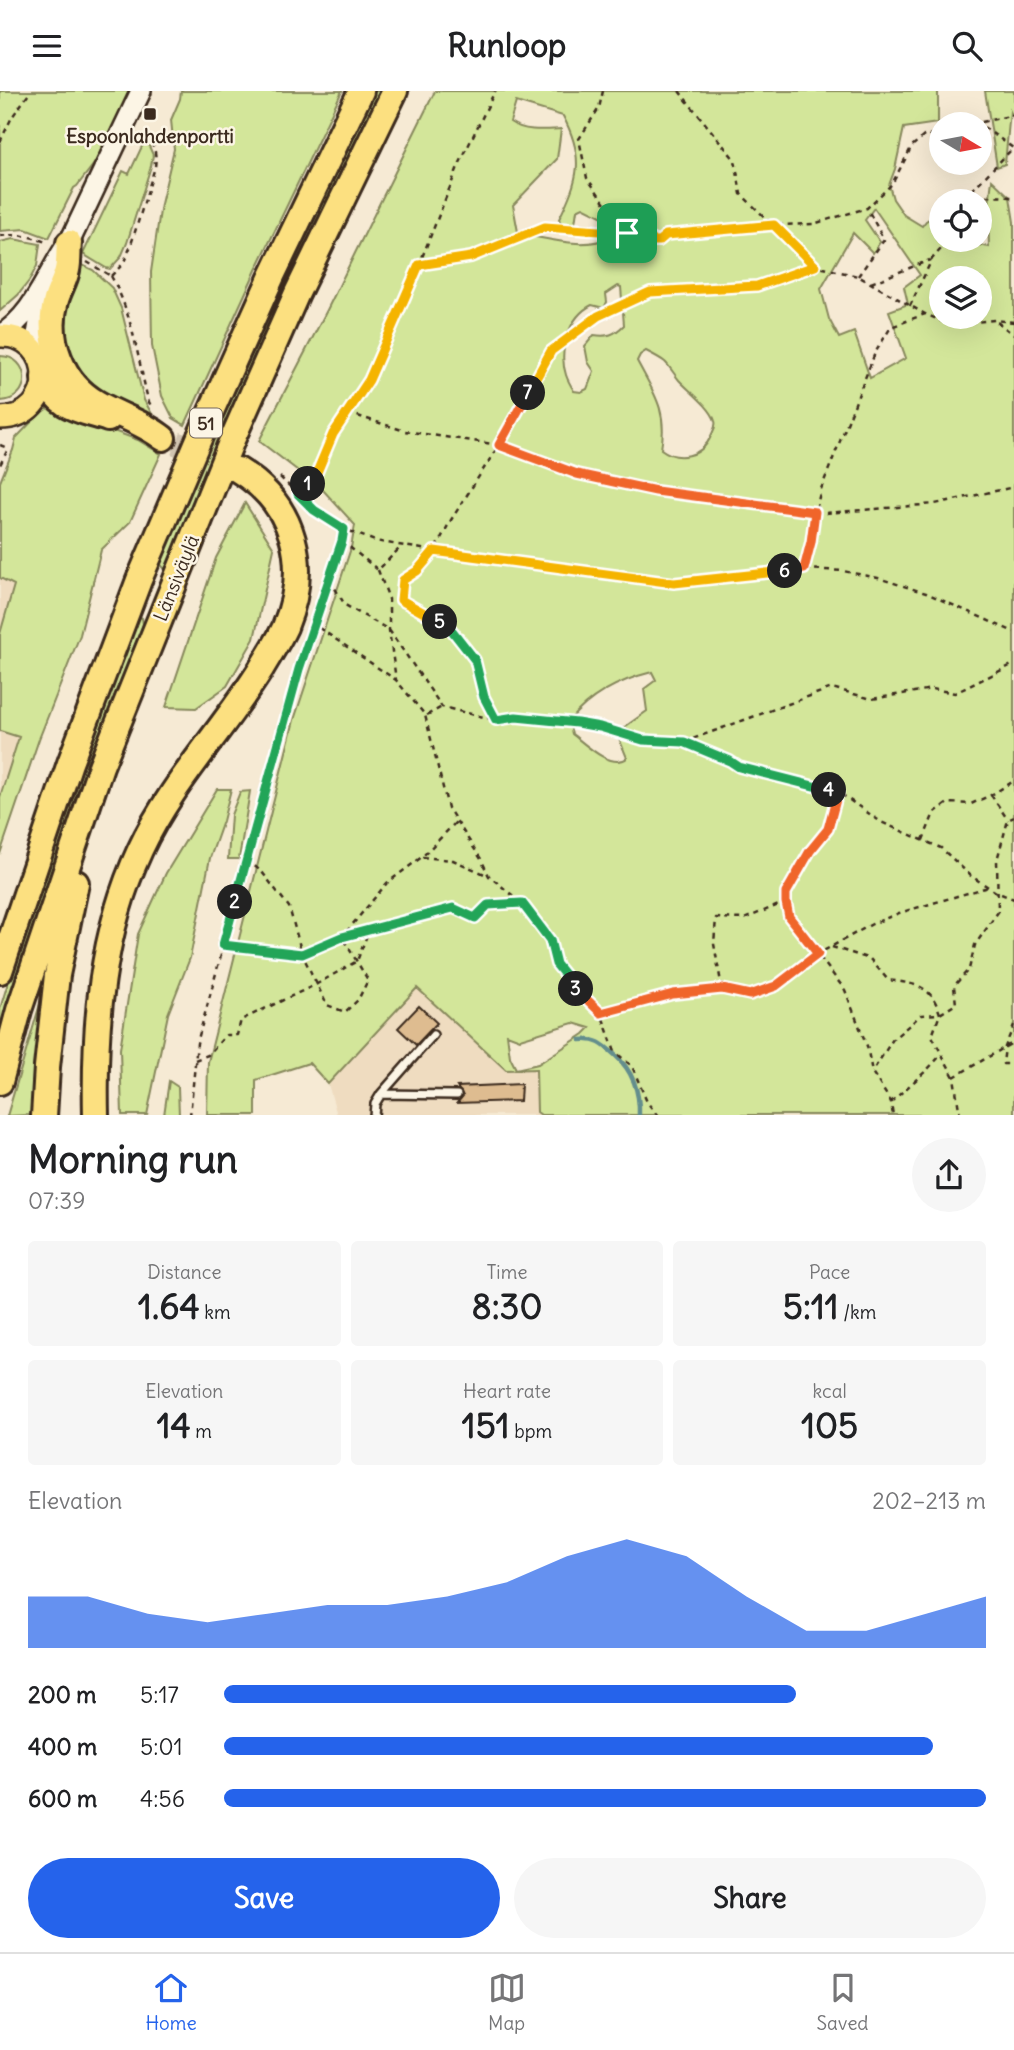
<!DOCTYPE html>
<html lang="en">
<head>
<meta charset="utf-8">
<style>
	:root { --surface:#fff; --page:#f6f6f6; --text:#202124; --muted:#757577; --line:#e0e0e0; --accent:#2563eb }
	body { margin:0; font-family:Delius,sans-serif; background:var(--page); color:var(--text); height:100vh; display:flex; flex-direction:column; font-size:26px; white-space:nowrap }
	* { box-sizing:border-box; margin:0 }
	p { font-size:23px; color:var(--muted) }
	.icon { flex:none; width:38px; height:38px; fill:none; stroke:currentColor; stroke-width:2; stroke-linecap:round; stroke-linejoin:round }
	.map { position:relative; height:1024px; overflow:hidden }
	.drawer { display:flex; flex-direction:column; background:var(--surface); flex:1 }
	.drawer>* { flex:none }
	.needle { width:46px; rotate:100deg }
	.tools { position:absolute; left:929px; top:21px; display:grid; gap:14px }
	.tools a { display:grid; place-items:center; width:63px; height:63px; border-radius:50%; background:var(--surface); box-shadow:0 7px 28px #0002; font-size:35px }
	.pin { position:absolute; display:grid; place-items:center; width:60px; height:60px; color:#fff; margin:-30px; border-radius:14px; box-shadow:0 4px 10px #0006 }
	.km { position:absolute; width:35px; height:35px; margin:-18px; border-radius:50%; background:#222; color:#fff; font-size:19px; line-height:35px; text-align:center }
	.round { display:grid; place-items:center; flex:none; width:74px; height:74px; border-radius:37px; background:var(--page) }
	.headline { display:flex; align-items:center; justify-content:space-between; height:119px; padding:0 28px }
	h1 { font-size:38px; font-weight:700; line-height:52px }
	.metrics { display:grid; grid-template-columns:repeat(3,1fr); gap:10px; height:119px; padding:7px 28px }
	.metrics div { display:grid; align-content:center; border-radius:7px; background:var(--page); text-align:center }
	.metrics b { font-size:35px; font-weight:700 }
	.metrics small { font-size:19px; font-weight:400 }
	.metrics p { font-size:19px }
	.chart { height:196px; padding:14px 28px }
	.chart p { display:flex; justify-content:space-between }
	.chart svg { width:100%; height:126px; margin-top:7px; fill:var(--accent); opacity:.7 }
	.cta { display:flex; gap:14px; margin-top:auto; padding:14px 28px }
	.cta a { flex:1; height:80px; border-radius:42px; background:var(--accent); color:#fff; font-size:28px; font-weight:700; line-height:80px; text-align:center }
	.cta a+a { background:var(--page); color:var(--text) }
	ul { padding:0 28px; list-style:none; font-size:23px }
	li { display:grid; grid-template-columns:112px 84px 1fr; align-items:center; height:52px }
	li i { height:18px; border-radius:9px; background:var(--accent) }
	header { display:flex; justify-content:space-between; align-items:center; height:91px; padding:0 28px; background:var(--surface); font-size:32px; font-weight:700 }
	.tabs { display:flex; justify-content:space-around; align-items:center; height:98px; border-top:2px solid var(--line); background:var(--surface); font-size:19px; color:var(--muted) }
	.tabs a { display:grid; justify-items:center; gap:4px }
	.tabs .on { color:var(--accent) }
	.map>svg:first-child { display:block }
	.built { fill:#efdcc0 }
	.green { fill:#d3e69a; stroke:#87885c; stroke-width:2; fill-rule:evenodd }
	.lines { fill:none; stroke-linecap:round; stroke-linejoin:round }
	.stream { stroke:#648e8d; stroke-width:4.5 }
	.building { fill:#debc90; stroke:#3b2a1e; stroke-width:2 }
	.motorway-tunnel { stroke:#d1c4b0; stroke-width:24; stroke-dasharray:24 12; stroke-linecap:butt }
	.service-casing { stroke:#3b2a1e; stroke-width:12 }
	.secondary-casing { stroke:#3b2a1e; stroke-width:24 }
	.primary-casing { stroke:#3b2a1e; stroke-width:26 }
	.motorway-casing { stroke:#3b2a1e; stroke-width:30 }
	.path { stroke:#3b2a1e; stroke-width:2.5; stroke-dasharray:5 5; stroke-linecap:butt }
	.service { stroke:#fcf5e5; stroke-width:7 }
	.secondary { stroke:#fcf5e5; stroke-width:19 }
	.primary { stroke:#fce080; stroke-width:21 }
	.motorway { stroke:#fce080; stroke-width:24 }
	.split-1-casing { stroke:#fff; stroke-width:14 }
	.split-2-casing { stroke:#fff; stroke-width:14 }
	.split-3-casing { stroke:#fff; stroke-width:14 }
	.split-4-casing { stroke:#fff; stroke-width:14 }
	.split-5-casing { stroke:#fff; stroke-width:14 }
	.split-6-casing { stroke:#fff; stroke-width:14 }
	.split-7-casing { stroke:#fff; stroke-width:14 }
	.split-8-casing { stroke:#fff; stroke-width:14 }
	.split-1 { stroke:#f5b400; stroke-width:9 }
	.split-2 { stroke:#22a559; stroke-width:9 }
	.split-3 { stroke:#22a559; stroke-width:9 }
	.split-4 { stroke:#f0652b; stroke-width:9 }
	.split-5 { stroke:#22a559; stroke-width:9 }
	.split-6 { stroke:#f5b400; stroke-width:9 }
	.split-7 { stroke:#f0652b; stroke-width:9 }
	.split-8 { stroke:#f5b400; stroke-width:9 }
	.poi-dot { fill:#3b2a1e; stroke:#fcf5e5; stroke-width:2.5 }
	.labels { text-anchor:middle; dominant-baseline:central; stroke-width:5; stroke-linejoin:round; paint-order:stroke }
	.shield { fill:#fcf5e5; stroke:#75675a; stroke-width:2 }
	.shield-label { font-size:18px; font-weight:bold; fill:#3b2a1e }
	.poi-label { font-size:19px; font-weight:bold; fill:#3b2a1e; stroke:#fcf5e5 }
	.street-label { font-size:19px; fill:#3b2a1e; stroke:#fcf5e5 }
</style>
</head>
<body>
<header><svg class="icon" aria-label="menu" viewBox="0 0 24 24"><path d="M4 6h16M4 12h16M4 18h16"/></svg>Runloop<svg class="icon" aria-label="search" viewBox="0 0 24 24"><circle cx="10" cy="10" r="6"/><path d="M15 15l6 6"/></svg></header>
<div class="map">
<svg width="1014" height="1025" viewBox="0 0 1014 1025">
	<rect width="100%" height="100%" fill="#f6ead4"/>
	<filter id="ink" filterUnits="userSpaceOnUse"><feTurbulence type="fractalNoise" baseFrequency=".0143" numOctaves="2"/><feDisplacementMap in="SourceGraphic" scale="14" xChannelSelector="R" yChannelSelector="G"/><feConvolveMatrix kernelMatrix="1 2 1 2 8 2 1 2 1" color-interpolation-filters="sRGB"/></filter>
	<g filter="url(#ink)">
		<!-- built -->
		<path class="built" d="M0,487L14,494L0,543Z
			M0,640L19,646L0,706Z
			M417,897L506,979L536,978L537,1021L541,1024H337L328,993Z"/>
		<!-- green -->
		<path class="green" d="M0,0H130L97,69L77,95L74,97L49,147L25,138L0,140Z
			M181,0H342L256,179L185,334L173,327L162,305L152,255L151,181L161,113L174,58L171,29L180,8Z
			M373,0H382L204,389L167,476L165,478L159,472C225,312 298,156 373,0Z
			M435,0H938V32L904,37L895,78L889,94L893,108L904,124L922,135L926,130L937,123L941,124L942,149H954L989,156L988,121L992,89L1010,106L1014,131V1024H541L537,1021L536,978L506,979L417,897L328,993L309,972L256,989V1024H207L208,971L294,629L351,457L355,434L323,399L259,350L327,219ZM516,11L563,25C585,67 579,87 559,128L562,135L569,137L575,133L577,119L583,116L615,132L610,146C586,159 550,148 524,144L518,141L513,114L557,68L561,38C544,39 524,41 510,31ZM874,117L920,184L904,196L908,213L889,220L906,267L870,287L854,241L839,247L829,228L821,198L853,142L873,162L880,151L865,129ZM942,187H980V226H942ZM618,195L621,196L624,234C614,244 608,246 594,244L585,255L588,271L594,280L587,298L581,301L574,300C571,295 568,290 566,284C558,260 569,225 592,214L604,217L607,211L606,203ZM646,260C652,263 660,267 665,271C670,276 674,283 679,289C688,299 711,316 715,330C717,335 713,340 711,345C702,366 678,371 661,358C668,320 654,302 637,270L640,264ZM652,581L656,589L644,598L647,620L619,640V647L627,667C611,679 585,653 572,643L569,630C590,604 620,589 652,581ZM573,932L590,937L584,943L538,973L516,978L510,966L507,943L520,948Z
			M985,0H1014V28L1010,20L1005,73L997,76Z
			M144,51L149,55L153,64L151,75L127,152L121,166L110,178L106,177L83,163L123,80L129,83Z
			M13,148L40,153L37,175L29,190L18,204L0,220V151Z
			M78,172L93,179L112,197L121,217L144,309L156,330L87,296L62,252L63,208Z
			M0,265C31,265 33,308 1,310L0,305Z
			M50,316L65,327L86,334L100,335L138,349L161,363L130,431L101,459L80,544L39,648L0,763V706L19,646L0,640V543L14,494L0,487V391L13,359L16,347L39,323Z
			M245,412L274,458L254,548L227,595L196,617L166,616L216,467Z
			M138,525L142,527L143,533L109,622L0,951V918L35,802L93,637Z
			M217,698H231L223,730L210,767L190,867L168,923L147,1024H122L120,958L138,843L166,782Z
			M250,700L239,768H228L231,724L240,701Z
			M40,913L42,914L38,944L32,1024L7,1025Z
			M169,990L178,996L179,1024H164Z"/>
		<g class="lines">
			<!-- stream -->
			<path class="stream" d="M580,949C596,947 603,953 615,964C633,980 640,1000 639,1025"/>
		</g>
		<!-- building -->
		<path class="building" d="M419,915L437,932L416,954L398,937Z
			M521,993L520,1010L457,1012L463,1005L457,996Z"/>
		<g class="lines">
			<!-- motorway-tunnel -->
			<path class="motorway-tunnel" d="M176,352L238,379"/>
			<defs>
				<path id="service" d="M381,1003L433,944
					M374,1025L375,1013L381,1003L457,1004"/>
				<path id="secondary" d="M65,166L69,152L141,0
					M0,244C34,224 46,184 68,152
					M39,266C33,242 41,222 51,200"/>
				<path id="primary" d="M0,245C57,243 58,327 0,327"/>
				<path id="motorway" d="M69,152C68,160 69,170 67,179C65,189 59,199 56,209C45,248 62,292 97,312C119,325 143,331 163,347
					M44,287C60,319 78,318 108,328
					M0,880L70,672L139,489L204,336L271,187L361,0
					M0,991L19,919L101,675L232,349L297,202L395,0
					M44,1025L47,976L57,884L76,792
					M96,1025C94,933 101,843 140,759C170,694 223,639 261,578C269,564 278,551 285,536C310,475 296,414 238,379"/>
			</defs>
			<!-- service casing -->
			<use href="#service" class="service-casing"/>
			<!-- secondary casing -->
			<use href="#secondary" class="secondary-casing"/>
			<!-- primary casing -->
			<use href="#primary" class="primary-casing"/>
			<!-- motorway casing -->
			<use href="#motorway" class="motorway-casing"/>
			<!-- path -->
			<path class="path" d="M603,0L599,17L579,48L587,87L626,141
				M679,0L735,69L741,103L815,175
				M972,33L1014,24
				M0,51L12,26L31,0
				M971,110L974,97L1013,57L978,32
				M980,112L985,105L1014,106
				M0,145C17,143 30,145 46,151
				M87,171L111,185
				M419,174L471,166L545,136L648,145L654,150H659L666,144L774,134L813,133L867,117L892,93L912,55L924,45L942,41
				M111,185C132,222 138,267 148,309L151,315
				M111,185L123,173L130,157L155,76C157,60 154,51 141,41
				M858,185L884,149L867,117
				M871,192L930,169
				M910,215L932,168L949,149
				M997,231L1014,244
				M1014,231L995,229L956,233L946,232L925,223L858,185L815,175L757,195L650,201L598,225L551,260L499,354L451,429L434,460L417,480L403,489L401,509L450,537L475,570L484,606L496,629L516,626L577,632L600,636L643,649L684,651L730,670L739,676L838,701L881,731L941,757L971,785L996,801L1014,808
				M348,322L405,340L499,354L577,382L656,400L776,417L826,422L935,413L1014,396
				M0,354L5,356L7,360L0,374
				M280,386L314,419L326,428L344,438L375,450L434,460L675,492L804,478L843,480L878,487L926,502L1014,541
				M298,403L315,386L333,343L369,289L419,174L458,76L495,0
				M342,450L378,479L402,455
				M805,477C811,451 814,424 821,398L875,262L891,236L925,223
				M378,479L389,508V539L396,589
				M330,489L345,514L389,539L442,616L496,629
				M319,537L396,589L425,624L448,717L481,768L489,785L522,812L550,849L556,873L568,889L601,922L615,961L632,975L647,1011L658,1025
				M427,624L442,616
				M684,651L832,597L872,608L932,598L955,602L1014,573
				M838,701L829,738L810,760L787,801L786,811L789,826L845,899L867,955L872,981L891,1011L893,1025
				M991,704L1008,729
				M923,749L934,722L948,712L971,713L991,704L1014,690
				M422,766L453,769L489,785
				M247,769L262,781L289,816L302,863L327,914L345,921L358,909L368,889L342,846L453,817L475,827L488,814L521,812
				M223,854L302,863L342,846L387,792L422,766L456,731
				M832,856L870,868L888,889C915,893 931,893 940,923L921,924L893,948L872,981
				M722,897L714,853L716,827L744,828L786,811
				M601,922L673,903L722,898L750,904L776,895L818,863L872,833L899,822L988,796
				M1014,934L1005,956L1003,973H1014
				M195,969L208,964L226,944H237L241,929L317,893L357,870L369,839
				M954,986L1014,951
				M891,1011L927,979L941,964
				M190,1025L197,952L299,578L330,489L344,438
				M960,1025L954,986L932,945L940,923L956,913L954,895L969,878L975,854L998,821L997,769L1008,729L1014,726"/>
			<!-- service -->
			<use href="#service" class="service"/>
			<!-- secondary -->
			<use href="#secondary" class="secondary"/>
			<!-- primary -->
			<use href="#primary" class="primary"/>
			<!-- motorway -->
			<use href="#motorway" class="motorway"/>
		</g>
	</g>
	<g class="lines" filter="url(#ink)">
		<defs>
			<path id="split-1" d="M308,393L315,386L333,343L369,289L419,174L471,166L545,136L627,142"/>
			<path id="split-2" d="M235,811L299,578L342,450L344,438L314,419L298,403L308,393"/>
			<path id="split-3" d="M235,811L223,854L302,863L342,846L453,817L475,827L488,814L522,812L550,849L556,873L576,898"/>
			<path id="split-4" d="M576,898L601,922L673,903L722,898L750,904L776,895L818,863L789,826L786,811V802L810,760L828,738L838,701L829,699"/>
			<path id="split-5" d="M440,531L450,537L475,569L484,606L496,629L516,626L577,632L600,636L643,649L684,651L730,670L739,676L829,699"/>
			<path id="split-6" d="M440,531L401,509L403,489L417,480L434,460L674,492L785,480"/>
			<path id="split-7" d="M528,302L499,354L577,383L656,400L815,421L811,451L804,478L785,480"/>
			<path id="split-8" d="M528,302L551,260L598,225L650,201L757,195L815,175L774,134L666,144L659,150H653L648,145L627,142"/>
		</defs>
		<!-- split-1 casing -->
		<use href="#split-1" class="split-1-casing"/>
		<!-- split-2 casing -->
		<use href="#split-2" class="split-2-casing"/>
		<!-- split-3 casing -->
		<use href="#split-3" class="split-3-casing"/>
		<!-- split-4 casing -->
		<use href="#split-4" class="split-4-casing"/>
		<!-- split-5 casing -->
		<use href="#split-5" class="split-5-casing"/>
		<!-- split-6 casing -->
		<use href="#split-6" class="split-6-casing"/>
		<!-- split-7 casing -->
		<use href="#split-7" class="split-7-casing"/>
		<!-- split-8 casing -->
		<use href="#split-8" class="split-8-casing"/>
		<!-- split-1 -->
		<use href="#split-1" class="split-1"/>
		<!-- split-2 -->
		<use href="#split-2" class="split-2"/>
		<!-- split-3 -->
		<use href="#split-3" class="split-3"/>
		<!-- split-4 -->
		<use href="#split-4" class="split-4"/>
		<!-- split-5 -->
		<use href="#split-5" class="split-5"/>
		<!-- split-6 -->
		<use href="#split-6" class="split-6"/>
		<!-- split-7 -->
		<use href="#split-7" class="split-7"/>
		<!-- split-8 -->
		<use href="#split-8" class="split-8"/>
	</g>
	<!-- markers -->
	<rect class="poi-dot" x="143" y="16" width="14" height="14" rx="3.5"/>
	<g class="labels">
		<!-- shield labels -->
		<rect class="shield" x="190" y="317.5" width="32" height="29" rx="5"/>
		<g class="shield-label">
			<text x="206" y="332">51</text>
		</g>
		<!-- poi labels -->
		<g class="poi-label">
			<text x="150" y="45">Espoonlahdenportti</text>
		</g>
		<!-- street labels -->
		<g class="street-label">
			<text transform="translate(176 487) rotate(-68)">Länsiväylä</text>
		</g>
	</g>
</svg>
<div class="tools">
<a><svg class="needle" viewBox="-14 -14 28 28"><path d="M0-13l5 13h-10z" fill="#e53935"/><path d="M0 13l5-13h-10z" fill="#757577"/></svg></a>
<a><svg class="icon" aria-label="locate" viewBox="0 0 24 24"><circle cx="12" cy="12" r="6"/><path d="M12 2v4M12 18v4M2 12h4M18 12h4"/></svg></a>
<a><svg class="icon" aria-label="layers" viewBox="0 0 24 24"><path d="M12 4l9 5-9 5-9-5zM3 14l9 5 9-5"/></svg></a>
</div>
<div class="pin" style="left:627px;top:142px;background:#1e9e55"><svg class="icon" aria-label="arrive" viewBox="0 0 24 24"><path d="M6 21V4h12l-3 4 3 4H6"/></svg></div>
<b class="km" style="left:308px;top:393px">1</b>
<b class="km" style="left:235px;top:811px">2</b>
<b class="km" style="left:576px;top:898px">3</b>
<b class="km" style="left:829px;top:699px">4</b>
<b class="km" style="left:440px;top:531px">5</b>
<b class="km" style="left:785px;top:480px">6</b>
<b class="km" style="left:528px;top:302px">7</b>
</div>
<section class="drawer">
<div class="headline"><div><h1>Morning run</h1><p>07:39</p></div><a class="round"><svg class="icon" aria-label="share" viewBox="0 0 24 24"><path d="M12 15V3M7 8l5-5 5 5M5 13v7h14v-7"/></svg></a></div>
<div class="metrics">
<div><p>Distance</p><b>1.64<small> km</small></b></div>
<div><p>Time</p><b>8:30</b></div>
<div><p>Pace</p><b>5:11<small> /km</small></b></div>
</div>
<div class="metrics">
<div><p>Elevation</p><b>14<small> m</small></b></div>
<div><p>Heart rate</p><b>151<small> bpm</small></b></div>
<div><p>kcal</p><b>105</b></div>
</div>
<div class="chart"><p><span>Elevation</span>202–213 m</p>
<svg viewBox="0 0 160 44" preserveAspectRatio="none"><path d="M0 44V26L10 26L20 32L30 35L40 32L50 29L60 29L70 26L80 21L90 12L100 6L110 12L120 26L130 38L140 38L150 32L160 26V44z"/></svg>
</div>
<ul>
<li><b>200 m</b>5:17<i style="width:75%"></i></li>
<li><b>400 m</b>5:01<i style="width:93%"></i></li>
<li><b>600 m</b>4:56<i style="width:100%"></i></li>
</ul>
<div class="cta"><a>Save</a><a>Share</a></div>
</section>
<nav class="tabs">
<a class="on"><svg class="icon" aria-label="home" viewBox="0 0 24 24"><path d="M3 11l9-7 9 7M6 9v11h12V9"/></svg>Home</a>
<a><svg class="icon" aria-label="map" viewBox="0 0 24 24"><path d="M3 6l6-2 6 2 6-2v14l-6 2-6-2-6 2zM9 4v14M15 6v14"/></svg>Map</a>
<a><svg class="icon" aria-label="saved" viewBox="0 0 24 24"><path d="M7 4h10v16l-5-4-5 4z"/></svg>Saved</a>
</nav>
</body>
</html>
